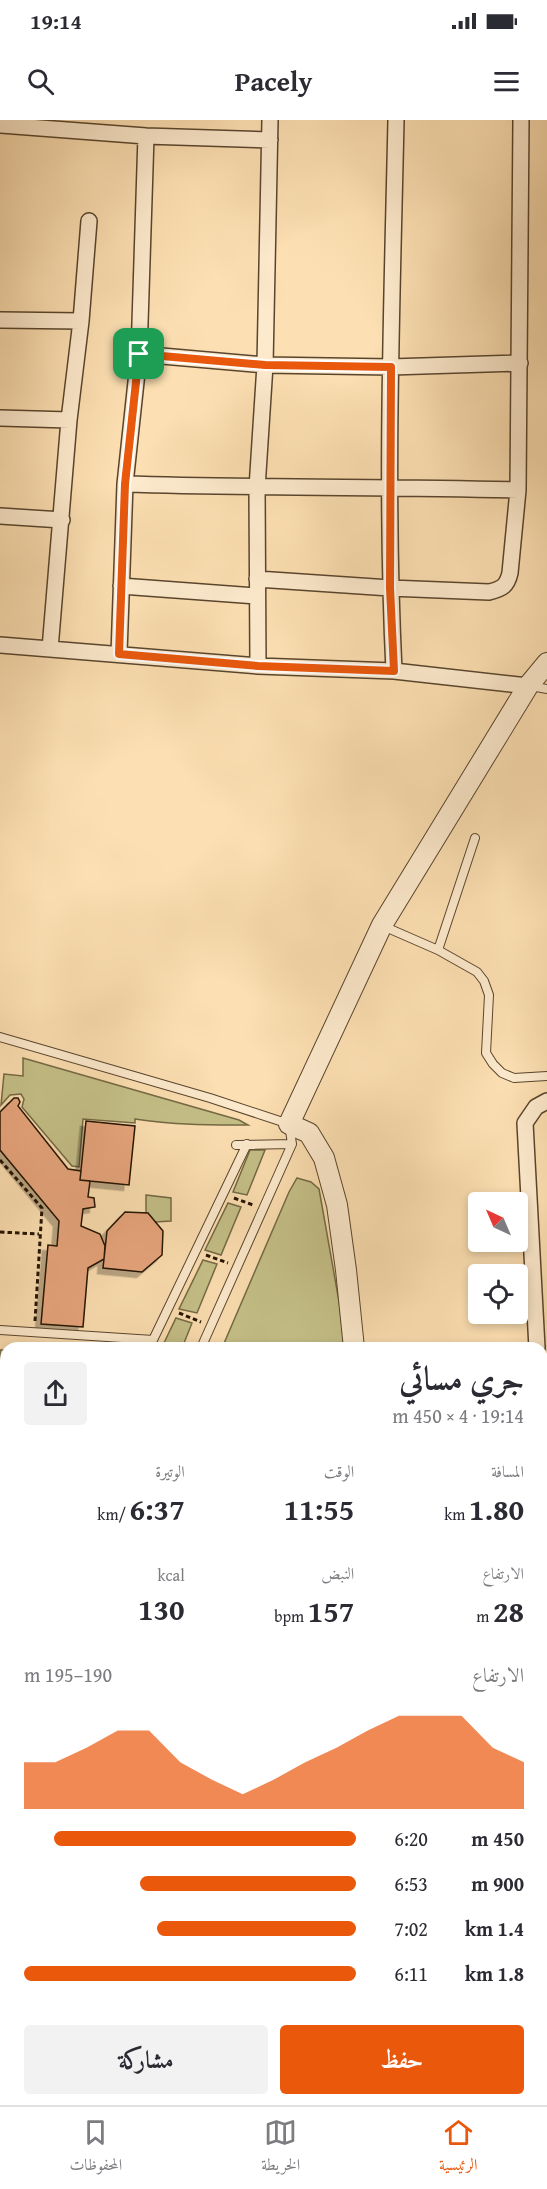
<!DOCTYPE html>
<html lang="ar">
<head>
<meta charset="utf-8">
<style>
	:root { --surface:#fff; --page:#f2f2f3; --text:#2b2b33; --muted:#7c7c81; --line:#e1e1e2; --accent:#ea580c }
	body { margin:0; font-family:"Gentium Book Plus",Amiri,serif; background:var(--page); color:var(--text); direction:rtl; height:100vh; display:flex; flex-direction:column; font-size:22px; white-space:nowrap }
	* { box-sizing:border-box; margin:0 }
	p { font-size:20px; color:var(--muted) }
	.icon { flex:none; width:33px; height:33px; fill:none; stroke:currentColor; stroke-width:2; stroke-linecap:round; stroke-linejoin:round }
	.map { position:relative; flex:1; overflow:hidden; direction:ltr }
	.drawer { position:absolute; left:0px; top:1222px; width:548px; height:764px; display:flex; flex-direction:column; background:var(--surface); border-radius:18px 18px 0 0; box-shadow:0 3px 9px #0003; direction:rtl }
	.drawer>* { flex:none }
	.needle { width:39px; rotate:316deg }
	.fabs { position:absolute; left:468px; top:1072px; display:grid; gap:12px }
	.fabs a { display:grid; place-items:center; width:60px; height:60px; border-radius:6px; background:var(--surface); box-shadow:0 3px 9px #0003; font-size:30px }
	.pin { position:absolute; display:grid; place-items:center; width:51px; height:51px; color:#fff; margin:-26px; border-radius:12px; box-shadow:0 3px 9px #0006 }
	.round { display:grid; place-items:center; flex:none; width:63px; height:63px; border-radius:6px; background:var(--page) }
	.summary { display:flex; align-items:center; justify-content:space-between; height:102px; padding:0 24px }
	h1 { font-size:33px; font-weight:700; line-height:45px }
	.stats { display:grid; grid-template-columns:repeat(3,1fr); gap:9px; height:102px; padding:6px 24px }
	.stats div { display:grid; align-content:center }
	.stats b { font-size:30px; font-weight:700 }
	.stats small { font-size:16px; font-weight:400 }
	.stats p { font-size:16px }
	.chart { height:168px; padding:12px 24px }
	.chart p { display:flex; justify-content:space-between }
	.chart svg { width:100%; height:108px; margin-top:6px; fill:var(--accent); opacity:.7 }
	.cta { display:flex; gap:12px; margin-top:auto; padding:12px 24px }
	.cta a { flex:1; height:69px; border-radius:6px; background:var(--accent); color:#fff; font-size:24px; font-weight:700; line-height:69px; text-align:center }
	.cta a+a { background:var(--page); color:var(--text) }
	ul { padding:0 24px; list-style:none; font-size:20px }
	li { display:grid; grid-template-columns:96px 72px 1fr; align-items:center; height:45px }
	li i { height:15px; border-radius:8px; background:var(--accent) }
	.status { display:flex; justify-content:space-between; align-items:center; height:42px; padding:0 30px; background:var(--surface); direction:ltr }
	.status svg { height:16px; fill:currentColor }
	header { display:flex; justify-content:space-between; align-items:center; height:78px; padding:0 24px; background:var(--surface); font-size:27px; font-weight:700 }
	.tab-bar { display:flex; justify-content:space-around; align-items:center; height:84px; border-top:2px solid var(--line); background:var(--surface); font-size:16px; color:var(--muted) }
	.tab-bar a { display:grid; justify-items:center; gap:3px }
	.tab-bar .on { color:var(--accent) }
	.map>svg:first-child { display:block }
	.green { fill:#c5c088; stroke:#746944; stroke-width:1.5 }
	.building { fill:#e8a57d; stroke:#231201; stroke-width:1.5; filter:url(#shadow) }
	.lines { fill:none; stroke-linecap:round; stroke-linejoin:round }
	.service-casing { stroke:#59452d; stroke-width:10 }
	.minor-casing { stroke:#59452d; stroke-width:18 }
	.tertiary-casing { stroke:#59452d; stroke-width:22 }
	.path { stroke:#231201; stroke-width:3; stroke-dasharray:4.5 3; stroke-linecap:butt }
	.service { stroke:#fdeacd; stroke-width:8 }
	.minor { stroke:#fdeacd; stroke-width:15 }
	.tertiary { stroke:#fdeacd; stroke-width:20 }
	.route-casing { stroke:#fff; stroke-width:12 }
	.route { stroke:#ea580c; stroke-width:8 }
</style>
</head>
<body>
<div class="status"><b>19:14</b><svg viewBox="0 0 49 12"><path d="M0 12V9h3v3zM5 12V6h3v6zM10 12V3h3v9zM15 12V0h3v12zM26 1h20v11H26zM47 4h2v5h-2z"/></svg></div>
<header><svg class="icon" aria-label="menu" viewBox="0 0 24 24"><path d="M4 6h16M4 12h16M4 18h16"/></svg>Pacely<svg class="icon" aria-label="search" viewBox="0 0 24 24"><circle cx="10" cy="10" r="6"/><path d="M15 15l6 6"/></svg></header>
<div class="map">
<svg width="547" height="1985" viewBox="0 0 547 1985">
	<defs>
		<filter id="shadow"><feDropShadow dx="-5.5" dy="5.5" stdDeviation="0" flood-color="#0004"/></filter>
	</defs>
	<rect width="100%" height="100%" fill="#fcdfb2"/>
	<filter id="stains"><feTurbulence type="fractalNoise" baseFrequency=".00333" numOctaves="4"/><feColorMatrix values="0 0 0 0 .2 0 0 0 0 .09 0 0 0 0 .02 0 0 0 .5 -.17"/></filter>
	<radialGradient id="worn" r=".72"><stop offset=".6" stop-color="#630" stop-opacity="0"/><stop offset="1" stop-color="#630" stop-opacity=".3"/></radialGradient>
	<!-- green -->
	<path class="green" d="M23,938L239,1000L248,1005C210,1005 172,1005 135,999V1003L83,999L79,1047L72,1046L22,987L24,979L21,974L10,975L1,985L4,954L23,956Z
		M250,1030H265L247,1075L233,1072Z
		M297,1058L311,1062L319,1069L340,1187L344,1228H222L289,1072Z
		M146,1075L171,1078V1101L155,1102L146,1093Z
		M228,1083L241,1087L221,1135L205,1130Z
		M203,1140L217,1144L197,1193L179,1189Z
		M176,1198L192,1203L182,1228H109L112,1220L162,1227Z
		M0,1230H6V1274H0Z
		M6,1468V1551H5L1,1469Z
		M254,1980H317L322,1985H254Z
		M354,1980H409V1985H354Z"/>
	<!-- building -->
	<path class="building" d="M14,978H18L20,982L18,986L68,1049L81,1051L80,1060L90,1061L88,1077L94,1078L95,1087L83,1089L81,1106L100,1114L105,1126L104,1139L88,1148L83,1207L41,1204L48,1125L57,1126L59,1101L0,1030V992Z
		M86,1001L135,1006L129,1065L80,1060Z
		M125,1092L148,1093L163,1111L162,1135L142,1152L103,1148L107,1111Z
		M6,1316V1383L0,1376V1321Z
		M53,1980H100V1984L53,1985Z
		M112,1980H169V1985H113Z
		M196,1980H216L222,1985H191Z"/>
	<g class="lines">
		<defs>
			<path id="service" d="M531,566L547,569
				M383,806L438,830L477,852L484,861L489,875L486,933L493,944L502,953L514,958L547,956
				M438,830L475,718
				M0,917L210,978L289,1004L292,1024L201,1228
				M236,1025L292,1024
				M0,1210L153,1220L247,1024
				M0,1694L6,1840
				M14,1980V1985
				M237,1980V1985"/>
			<path id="minor" d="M1,5L146,16L270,20
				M0,200L81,201
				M139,234L265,245L391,247L520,243
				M0,298L69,300
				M125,364C256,368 387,367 518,370
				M0,396L62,400
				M257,459L390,468L489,472C502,469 507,466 510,453L518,370L521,0
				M121,466L257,476
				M0,525L258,546L394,551L528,566
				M50,529L69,300L81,201L89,101
				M119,534L125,364L139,234L146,16
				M258,546L257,368L265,245L270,0
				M394,551C385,368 392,184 396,0
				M537,1228L525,1003L536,987L547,981
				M542,1272H547
				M542,1362H547
				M542,1557H547
				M542,1637H547
				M542,1762L547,1768
				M542,1794H547
				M530,1980V1985"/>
			<path id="tertiary" d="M354,1228L346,1150L337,1085L324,1038L309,1013L289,1004L382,805L528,566L547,543
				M424,1980V1985"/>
		</defs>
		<!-- service casing -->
		<use href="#service" class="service-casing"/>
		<!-- minor casing -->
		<use href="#minor" class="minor-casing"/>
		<!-- tertiary casing -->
		<use href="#tertiary" class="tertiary-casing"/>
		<!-- path -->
		<path class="path" d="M0,1040L42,1088L35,1201
			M234,1078L253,1085
			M0,1112L39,1114
			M206,1135L228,1143
			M179,1193L201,1202
			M0,1282H6
			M0,1401L6,1408
			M0,1467L6,1466
			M0,1566L6,1557
			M0,1632L6,1631
			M0,1679L6,1665
			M0,1972H6
			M47,1980L48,1985
			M335,1980L338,1985"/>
		<!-- service -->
		<use href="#service" class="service"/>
		<!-- minor -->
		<use href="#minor" class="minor"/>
		<!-- tertiary -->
		<use href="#tertiary" class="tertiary"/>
	</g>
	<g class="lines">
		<defs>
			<path id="route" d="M139,234L265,245L391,247L390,468L394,551L258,546L119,534L125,364Z"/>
		</defs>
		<!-- route casing -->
		<use href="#route" class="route-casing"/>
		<!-- route -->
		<use href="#route" class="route"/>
	</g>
	<rect width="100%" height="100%" filter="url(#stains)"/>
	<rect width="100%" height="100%" fill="url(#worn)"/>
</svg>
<div class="fabs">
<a><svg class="needle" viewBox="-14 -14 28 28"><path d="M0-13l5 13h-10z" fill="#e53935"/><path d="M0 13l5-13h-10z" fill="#7c7c81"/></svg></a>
<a><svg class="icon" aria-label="locate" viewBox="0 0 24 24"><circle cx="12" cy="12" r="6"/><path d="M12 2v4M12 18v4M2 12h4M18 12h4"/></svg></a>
</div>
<div class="pin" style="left:139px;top:234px;background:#1e9e55"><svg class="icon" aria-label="arrive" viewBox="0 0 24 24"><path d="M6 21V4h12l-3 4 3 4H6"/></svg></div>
<section class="drawer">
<div class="summary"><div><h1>جري مسائي</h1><p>19:14 · 4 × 450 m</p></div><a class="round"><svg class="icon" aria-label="share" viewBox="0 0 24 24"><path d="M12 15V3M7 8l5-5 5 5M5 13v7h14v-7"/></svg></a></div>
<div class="stats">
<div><p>المسافة</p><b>1.80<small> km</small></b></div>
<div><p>الوقت</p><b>11:55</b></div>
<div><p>الوتيرة</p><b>6:37<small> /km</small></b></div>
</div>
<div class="stats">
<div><p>الارتفاع</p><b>28<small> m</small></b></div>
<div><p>النبض</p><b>157<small> bpm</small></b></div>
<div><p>kcal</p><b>130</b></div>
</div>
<div class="chart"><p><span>الارتفاع</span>190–195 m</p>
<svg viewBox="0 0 160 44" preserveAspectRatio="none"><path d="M0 44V25L10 25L20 19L30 12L40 12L50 25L60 32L70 38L80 32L90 25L100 19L110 12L120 6L130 6L140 6L150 19L160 25V44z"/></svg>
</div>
<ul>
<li><b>450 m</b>6:20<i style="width:91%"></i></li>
<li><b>900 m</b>6:53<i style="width:65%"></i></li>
<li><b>1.4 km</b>7:02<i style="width:60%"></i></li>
<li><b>1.8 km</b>6:11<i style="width:100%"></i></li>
</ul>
<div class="cta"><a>حفظ</a><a>مشاركة</a></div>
</section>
</div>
<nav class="tab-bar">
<a class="on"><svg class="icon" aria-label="home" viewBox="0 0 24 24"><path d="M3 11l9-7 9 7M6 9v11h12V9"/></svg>الرئيسية</a>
<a><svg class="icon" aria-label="map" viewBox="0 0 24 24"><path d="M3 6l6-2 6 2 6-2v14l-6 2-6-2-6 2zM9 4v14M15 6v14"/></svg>الخريطة</a>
<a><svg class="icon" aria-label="saved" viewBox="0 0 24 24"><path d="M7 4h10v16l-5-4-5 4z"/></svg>المحفوظات</a>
</nav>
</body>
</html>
